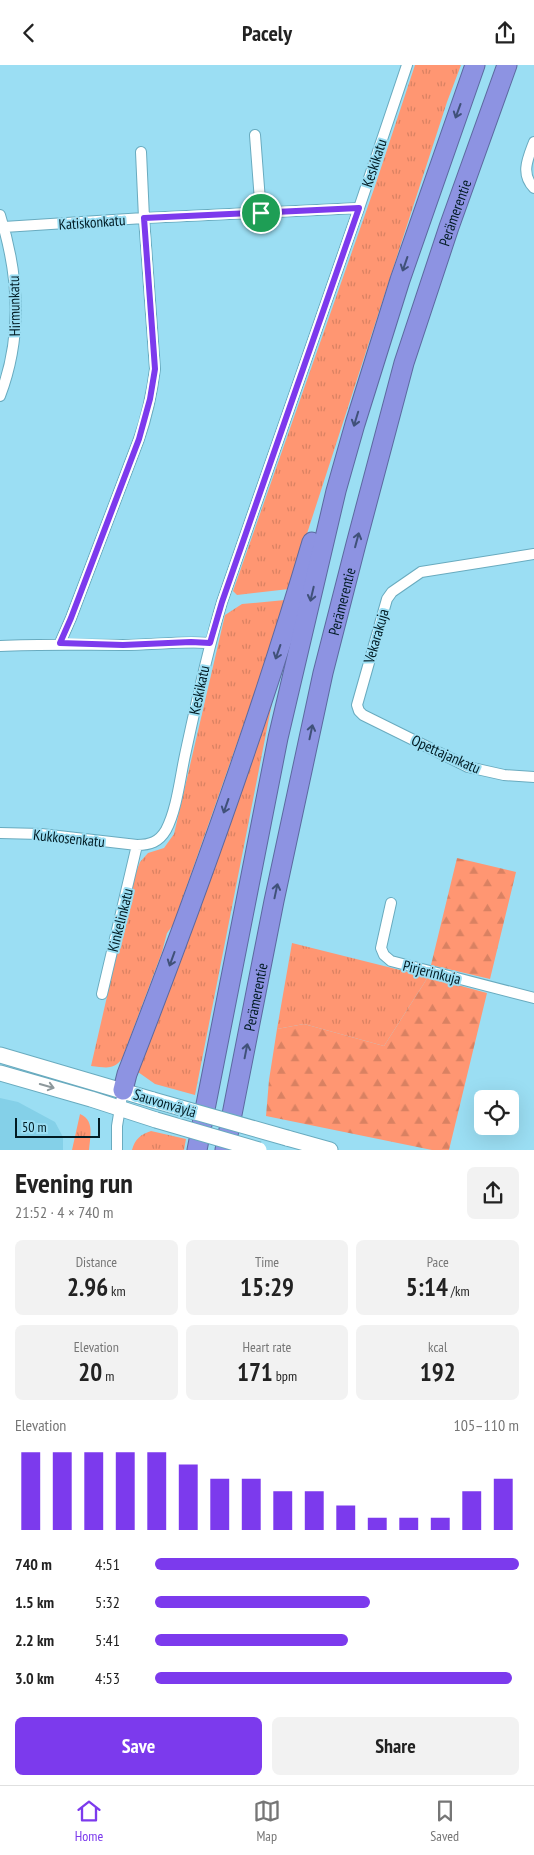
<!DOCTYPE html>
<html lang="en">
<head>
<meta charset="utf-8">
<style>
	:root { --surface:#fff; --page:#f2f2f2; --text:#222; --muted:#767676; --line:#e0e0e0; --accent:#7c3aed }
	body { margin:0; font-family:"PT Sans Narrow",sans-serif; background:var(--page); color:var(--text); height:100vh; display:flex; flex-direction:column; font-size:19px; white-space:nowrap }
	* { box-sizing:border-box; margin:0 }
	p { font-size:16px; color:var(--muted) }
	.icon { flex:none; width:28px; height:28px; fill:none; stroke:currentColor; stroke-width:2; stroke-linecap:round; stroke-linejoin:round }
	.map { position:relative; height:1085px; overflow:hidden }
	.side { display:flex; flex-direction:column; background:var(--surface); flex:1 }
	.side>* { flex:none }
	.buttons { position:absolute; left:474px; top:1025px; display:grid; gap:10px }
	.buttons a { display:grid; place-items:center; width:45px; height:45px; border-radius:8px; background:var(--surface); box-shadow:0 5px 20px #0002; font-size:25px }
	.scale { position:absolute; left:15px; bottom:12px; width:85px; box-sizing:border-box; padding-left:5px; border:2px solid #011b23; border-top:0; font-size:14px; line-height:18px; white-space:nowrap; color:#011b23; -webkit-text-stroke:4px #9bdef3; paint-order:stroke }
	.pin { position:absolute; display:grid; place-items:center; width:42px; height:42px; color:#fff; margin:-21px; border:2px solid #fff; border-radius:50%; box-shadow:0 1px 5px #0007 }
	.round { display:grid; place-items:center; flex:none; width:52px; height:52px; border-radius:8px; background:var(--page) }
	.head { display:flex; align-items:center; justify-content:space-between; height:85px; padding:0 15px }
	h1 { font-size:28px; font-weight:700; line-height:38px }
	.figures { display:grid; grid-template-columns:repeat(3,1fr); gap:8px; height:85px; padding:5px 15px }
	.figures div { display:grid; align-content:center; border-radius:8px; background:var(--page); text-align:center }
	.figures b { font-size:25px; font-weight:700 }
	.figures small { font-size:14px; font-weight:400 }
	.figures p { font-size:14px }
	.chart { height:140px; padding:10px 15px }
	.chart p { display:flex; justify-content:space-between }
	.chart svg { width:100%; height:90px; margin-top:5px; stroke:var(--accent); stroke-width:6 }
	.button { display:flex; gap:10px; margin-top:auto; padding:10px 15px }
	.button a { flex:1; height:58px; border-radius:8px; background:var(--accent); color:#fff; font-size:20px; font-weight:700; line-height:58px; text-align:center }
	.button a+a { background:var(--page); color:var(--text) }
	ul { padding:0 15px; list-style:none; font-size:16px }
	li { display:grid; grid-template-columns:80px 60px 1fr; align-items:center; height:38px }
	li i { height:12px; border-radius:6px; background:var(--accent) }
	header { display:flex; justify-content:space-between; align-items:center; height:65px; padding:0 15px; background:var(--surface); font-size:22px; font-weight:700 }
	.tabs { display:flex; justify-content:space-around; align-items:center; height:70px; border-top:1px solid var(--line); background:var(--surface); font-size:14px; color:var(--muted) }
	.tabs a { display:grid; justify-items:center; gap:2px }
	.tabs .active { color:var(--accent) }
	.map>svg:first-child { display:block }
	.built { fill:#84d0e8 }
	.grass { fill:url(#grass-tufts) }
	.forest { fill:url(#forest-firs) }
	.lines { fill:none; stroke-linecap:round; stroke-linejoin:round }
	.street-casing { stroke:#69abbf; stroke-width:12 }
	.secondary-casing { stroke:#69abbf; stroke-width:17 }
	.highway-casing { stroke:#5c699f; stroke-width:21 }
	.street { stroke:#fff; stroke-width:10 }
	.secondary { stroke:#fff; stroke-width:15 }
	.highway { stroke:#8d93e2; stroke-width:19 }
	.secondary-bridge-casing { stroke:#69abbf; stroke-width:17; stroke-linecap:butt }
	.secondary-bridge { stroke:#fff; stroke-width:15 }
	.oneway { stroke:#405179 }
	.oneway2 { stroke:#8d989c }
	.route-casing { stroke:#fff; stroke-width:10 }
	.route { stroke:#7c3aed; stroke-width:6 }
	.labels { text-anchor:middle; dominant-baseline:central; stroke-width:4; stroke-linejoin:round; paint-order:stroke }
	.street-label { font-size:15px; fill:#011b23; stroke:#9bdef3 }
</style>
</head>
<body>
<header><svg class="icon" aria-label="back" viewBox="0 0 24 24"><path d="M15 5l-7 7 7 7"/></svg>Pacely<svg class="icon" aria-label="share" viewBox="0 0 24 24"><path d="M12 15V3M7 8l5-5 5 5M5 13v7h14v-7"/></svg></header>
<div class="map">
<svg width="534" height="1085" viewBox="0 0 534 1085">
	<defs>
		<pattern id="grass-tufts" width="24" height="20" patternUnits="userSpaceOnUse" patternTransform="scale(1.25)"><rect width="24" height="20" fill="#ff9672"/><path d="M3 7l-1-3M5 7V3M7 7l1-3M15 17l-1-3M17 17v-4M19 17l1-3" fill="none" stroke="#d98162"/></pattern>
		<pattern id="forest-firs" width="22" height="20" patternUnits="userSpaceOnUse" patternTransform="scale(1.25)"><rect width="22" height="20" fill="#ff9672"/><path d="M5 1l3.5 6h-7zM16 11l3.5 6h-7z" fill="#d98162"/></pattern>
	</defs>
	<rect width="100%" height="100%" fill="#9bdef3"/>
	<!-- built -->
	<path class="built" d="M0,1033L18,1037L55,1057L63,1072V1085H0Z"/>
	<!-- grass -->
	<path class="grass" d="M415,0H461L447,37L289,524L237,530L233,526L375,121Z
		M285,535L268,590L173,860L167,868L162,887L122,994C112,1006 105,1002 91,1001L135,810L140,797L148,788L164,783L174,769L225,550L242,539Z
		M268,637L272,638L195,1030L155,1019L138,1007L189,869Z
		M292,878L428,912L384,981L304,959L277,964Z
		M80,1049C95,1055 90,1072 89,1085H72Z
		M151,1066L186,1074L184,1085H132C135,1074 140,1070 151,1066Z"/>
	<!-- forest -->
	<path class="forest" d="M457,793L516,807L490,914L431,900Z
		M428,912L487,928L449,1085H432L266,1051L269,1015L277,964L304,959L384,981Z"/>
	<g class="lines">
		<defs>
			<path id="street" d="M255,70L261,149
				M534,77C528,93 520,109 534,123
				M0,150C19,210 23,271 0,331
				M4,162L144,153L359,143
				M534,489L421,507L392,527L387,534L357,640L359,646L363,650L468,702L504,710L534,712
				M60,578L71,553L139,374C147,351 152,328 155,304L144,153L141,87
				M0,581C41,579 81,580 122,580C151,580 180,576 210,578
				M0,768L41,769L137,780C150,780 159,777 166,765C177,744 180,713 185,690C196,639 207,587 222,537L359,143L407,0
				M391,838L381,883L384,890L391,896L534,933
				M102,929L137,780
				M117,1085V1061L123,1025"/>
			<path id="secondary" d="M0,990L153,1035
				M0,1008L91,1034L156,1055
				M287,1073L330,1085"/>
			<g id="highway">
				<path d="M123,1025L127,1009C195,834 259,657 312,477"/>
				<path d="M197,1085L278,673L336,426L355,359L400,215L475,0"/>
				<path id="s1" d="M225,1085L274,836L323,608L356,479L404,298L449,162L507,0"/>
			</g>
		</defs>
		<!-- street casing -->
		<use href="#street" class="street-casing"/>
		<!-- secondary casing -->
		<use href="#secondary" class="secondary-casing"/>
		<!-- highway casing -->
		<use href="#highway" class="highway-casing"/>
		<!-- street -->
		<use href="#street" class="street"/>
		<!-- secondary -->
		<use href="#secondary" class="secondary"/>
		<!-- highway -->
		<use href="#highway" class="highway"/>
		<defs>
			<path id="secondary-bridge" d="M153,1035L287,1073
				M156,1055L259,1085"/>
		</defs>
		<!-- secondary-bridge casing -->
		<use href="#secondary-bridge" class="secondary-bridge-casing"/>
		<!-- secondary-bridge -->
		<use href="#secondary-bridge" class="secondary-bridge"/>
	</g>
	<!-- one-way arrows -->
	<defs><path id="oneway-shaft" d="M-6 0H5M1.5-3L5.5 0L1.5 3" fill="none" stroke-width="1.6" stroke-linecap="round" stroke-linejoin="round" transform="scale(1.25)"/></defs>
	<g class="oneway">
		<use href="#oneway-shaft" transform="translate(458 46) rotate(110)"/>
		<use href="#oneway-shaft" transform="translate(405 199) rotate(109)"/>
		<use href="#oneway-shaft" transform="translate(356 354) rotate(107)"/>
		<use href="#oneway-shaft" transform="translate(357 475) rotate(-75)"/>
		<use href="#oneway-shaft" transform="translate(312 529) rotate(103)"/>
		<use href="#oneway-shaft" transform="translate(278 587) rotate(109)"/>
		<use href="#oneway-shaft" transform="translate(311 667) rotate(-78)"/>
		<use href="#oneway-shaft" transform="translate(226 741) rotate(109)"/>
		<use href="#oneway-shaft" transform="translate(276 826) rotate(-78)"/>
		<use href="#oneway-shaft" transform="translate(172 894) rotate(110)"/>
		<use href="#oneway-shaft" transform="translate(246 986) rotate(-79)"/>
	</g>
	<use class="oneway2" href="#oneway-shaft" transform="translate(47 1021) rotate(16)"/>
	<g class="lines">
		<defs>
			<path id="route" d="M359,143L222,537L210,578L191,577L123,580L60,578L71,553L139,374L150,334L155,304L144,153Z"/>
		</defs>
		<!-- route casing -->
		<use href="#route" class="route-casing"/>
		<!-- route -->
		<use href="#route" class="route"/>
	</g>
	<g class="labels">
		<!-- street labels -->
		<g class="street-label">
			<text transform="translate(374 98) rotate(-72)">Keskikatu</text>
			<text stroke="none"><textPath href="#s1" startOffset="966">Perämerentie</textPath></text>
			<text transform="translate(92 157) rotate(-4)">Katiskonkatu</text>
			<text transform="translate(14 241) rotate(-91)">Hirmunkatu</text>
			<text stroke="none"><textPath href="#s1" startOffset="561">Perämerentie</textPath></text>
			<text transform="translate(376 571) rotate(-74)">Vekarakuja</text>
			<text transform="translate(199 625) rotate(-78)">Keskikatu</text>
			<text transform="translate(446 689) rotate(24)">Opettajankatu</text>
			<text transform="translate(69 773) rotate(6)">Kukkosenkatu</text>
			<text transform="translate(120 855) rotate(-76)">Kinkelinkatu</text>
			<text transform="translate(432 907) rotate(14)">Pirjerinkuja</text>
			<text stroke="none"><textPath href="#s1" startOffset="156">Perämerentie</textPath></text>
			<text transform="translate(165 1038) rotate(17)">Sauvonväylä</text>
		</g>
	</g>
</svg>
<div class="buttons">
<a><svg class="icon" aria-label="locate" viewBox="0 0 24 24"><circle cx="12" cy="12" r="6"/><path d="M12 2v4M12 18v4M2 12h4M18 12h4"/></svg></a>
</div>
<div class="scale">50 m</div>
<div class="pin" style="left:261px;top:148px;background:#1e9e55"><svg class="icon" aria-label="arrive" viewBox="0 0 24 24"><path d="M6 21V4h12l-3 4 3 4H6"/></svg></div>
</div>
<section class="side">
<div class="head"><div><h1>Evening run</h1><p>21:52 · 4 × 740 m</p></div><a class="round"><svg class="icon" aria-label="share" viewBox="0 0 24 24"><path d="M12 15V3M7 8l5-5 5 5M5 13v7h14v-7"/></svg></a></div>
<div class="figures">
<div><p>Distance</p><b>2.96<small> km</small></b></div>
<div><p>Time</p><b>15:29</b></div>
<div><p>Pace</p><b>5:14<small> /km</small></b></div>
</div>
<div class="figures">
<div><p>Elevation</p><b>20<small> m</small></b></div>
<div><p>Heart rate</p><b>171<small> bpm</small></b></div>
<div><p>kcal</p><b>192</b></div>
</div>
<div class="chart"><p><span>Elevation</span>105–110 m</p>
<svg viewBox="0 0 160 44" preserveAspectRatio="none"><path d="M5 44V6M15 44V6M25 44V6M35 44V6M45 44V6M55 44V12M65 44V19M75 44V19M85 44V25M95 44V25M105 44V32M115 44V38M125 44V38M135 44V38M145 44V25M155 44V19"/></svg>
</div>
<ul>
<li><b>740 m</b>4:51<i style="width:100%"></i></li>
<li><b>1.5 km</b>5:32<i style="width:59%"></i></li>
<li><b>2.2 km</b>5:41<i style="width:53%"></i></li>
<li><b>3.0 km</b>4:53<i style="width:98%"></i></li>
</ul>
<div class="button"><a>Save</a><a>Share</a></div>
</section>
<nav class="tabs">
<a class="active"><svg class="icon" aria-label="home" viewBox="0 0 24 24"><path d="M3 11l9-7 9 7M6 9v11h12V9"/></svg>Home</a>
<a><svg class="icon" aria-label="map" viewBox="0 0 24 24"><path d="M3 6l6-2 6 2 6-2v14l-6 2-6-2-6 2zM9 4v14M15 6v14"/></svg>Map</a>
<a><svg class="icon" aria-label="saved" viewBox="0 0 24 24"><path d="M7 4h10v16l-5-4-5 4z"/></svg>Saved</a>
</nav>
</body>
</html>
